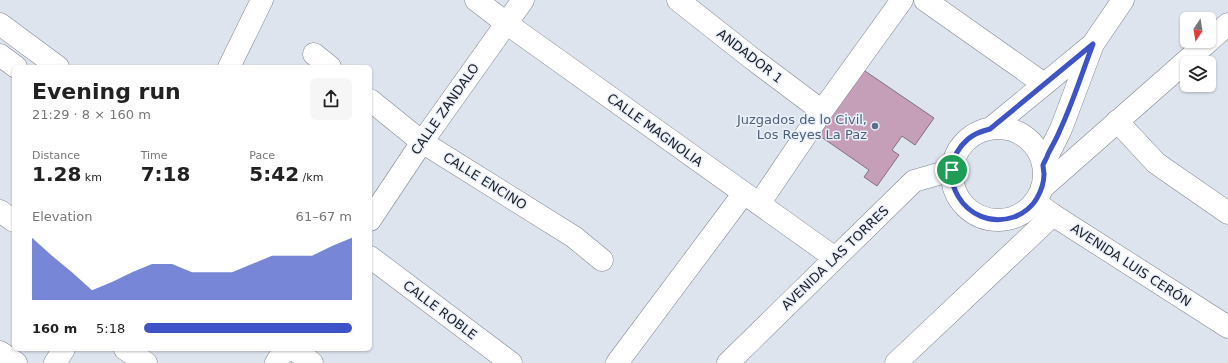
<!DOCTYPE html>
<html lang="en">
<head>
<meta charset="utf-8">
<style>
	:root { --surface:#fff; --page:#f6f6f6; --text:#222; --muted:#767676; --accent:#3e53c6 }
	body { margin:0; font-family:"DejaVu Sans",sans-serif; background:var(--page); color:var(--text); height:100vh; display:flex; flex-direction:column; font-size:15px; white-space:nowrap }
	* { box-sizing:border-box; margin:0 }
	p { font-size:13px; color:var(--muted) }
	.icon { flex:none; width:22px; height:22px; fill:none; stroke:currentColor; stroke-width:2; stroke-linecap:round; stroke-linejoin:round }
	.map { position:relative; flex:1; overflow:hidden }
	.side { position:absolute; left:12px; top:65px; width:360px; height:286px; display:flex; flex-direction:column; background:var(--surface); border-radius:6px; box-shadow:0 1px 3px #0004 }
	.side>* { flex:none }
	.needle { width:26px; rotate:192deg }
	.tools { position:absolute; left:1180px; top:12px; display:grid; gap:8px }
	.tools a { display:grid; place-items:center; width:36px; height:36px; border-radius:6px; background:var(--surface); box-shadow:0 1px 3px #0004; font-size:20px }
	.pin { position:absolute; display:grid; place-items:center; width:34px; height:34px; color:#fff; margin:-17px; border:2px solid #fff; border-radius:50%; box-shadow:0 1px 4px #0007 }
	.round { display:grid; place-items:center; flex:none; width:42px; height:42px; border-radius:6px; background:var(--page) }
	.headline { display:flex; align-items:center; justify-content:space-between; height:68px; padding:0 20px }
	h1 { font-size:22px; font-weight:800; line-height:30px }
	.metrics { display:grid; grid-template-columns:repeat(3,1fr); gap:6px; height:68px; padding:4px 20px }
	.metrics div { display:grid; align-content:center }
	.metrics b { font-size:20px; font-weight:800 }
	.metrics small { font-size:11px; font-weight:400 }
	.metrics p { font-size:11px }
	.chart { height:112px; padding:8px 20px }
	.chart p { display:flex; justify-content:space-between }
	.chart svg { width:100%; height:72px; margin-top:4px; fill:var(--accent); opacity:.7 }
	ul { padding:0 20px; list-style:none; font-size:13px }
	li { display:grid; grid-template-columns:64px 48px 1fr; align-items:center; height:30px }
	li i { height:10px; border-radius:5px; background:var(--accent) }
	.map>svg:first-child { display:block }
	.building { fill:#c59fb8; stroke:#7d737a }
	.lines { fill:none; stroke-linecap:round; stroke-linejoin:round }
	.street-casing { stroke:#80868f; stroke-width:23 }
	.secondary-casing { stroke:#80868f; stroke-width:23 }
	.street { stroke:#fff; stroke-width:22 }
	.secondary { stroke:#fff; stroke-width:22 }
	.route-casing { stroke:#fff; stroke-width:8 }
	.route { stroke:#3e53c6; stroke-width:5 }
	.service-dot { fill:#5c6f8a; stroke:#eaf1fc; stroke-width:1.5 }
	.labels { text-anchor:middle; dominant-baseline:central; stroke-width:3; stroke-linejoin:round; paint-order:stroke }
	.street-label { font-size:13px; fill:#1c1e22; stroke:#eaf1fc }
	.service-label { font-size:13px; fill:#4e5e75; stroke:#eaf1fc; text-anchor:end }
</style>
</head>
<body>
<div class="map">
<svg width="1228" height="363" viewBox="0 0 1228 363">
	<rect width="100%" height="100%" fill="#dde4ee"/>
	<!-- building -->
	<path class="building" d="M862,69L934,118L915,145L902,136L892,150L899,155L877,186L864,177L869,170L817,134Z"/>
	<g class="lines">
		<defs>
			<path id="street" d="M476,0L506,23L835,258
				M678,0L754,60L822,111
				M925,0L1044,84
				M0,24L58,67
				M1209,41L1228,24
				M314,54L330,67
				M0,55L16,67
				M229,67L262,0
				M370,100L422,142L574,237L602,260
				M1117,121L1156,163L1228,213
				M1042,188L1209,41
				M759,204L822,111L902,0
				M0,211L14,221
				M370,220L422,142L523,0
				M370,257L511,363
				M125,349L146,363
				M294,349L312,363
				M0,352L16,363
				M55,363L64,349
				M276,363L285,349
				M617,363L744,193
				M728,363L914,181L952,170
				M896,363L1053,215"/>
			<path id="secondary" d="M952 174a46 46 0 1 1 92 0a46 46 0 1 1-92 0Z
				M990,129L1092,45
				M1043,165L1061,129L1093,44L1123,0
				M1035,202L1053,215L1228,327"/>
		</defs>
		<!-- street casing -->
		<use href="#street" class="street-casing"/>
		<!-- secondary casing -->
		<use href="#secondary" class="secondary-casing"/>
		<!-- street -->
		<use href="#street" class="street"/>
		<!-- secondary -->
		<use href="#secondary" class="secondary"/>
	</g>
	<g class="lines">
		<defs>
			<path id="route" d="M1093,44C1082,73 1073,102 1060,130C1057,138 1052,146 1048,154C1047,158 1044,162 1043,165C1043,168 1044,172 1044,174C1044,183 1041,191 1037,198C1033,206 1023,214 1014,217C966,233 929,173 968,139C974,134 982,131 990,129Z"/>
		</defs>
		<!-- route casing -->
		<use href="#route" class="route-casing"/>
		<!-- route -->
		<use href="#route" class="route"/>
	</g>
	<!-- markers -->
	<circle class="service-dot" cx="875" cy="126" r="4"/>
	<g class="labels">
		<!-- street labels -->
		<g class="street-label">
			<text transform="translate(750 56) rotate(38)">ANDADOR 1</text>
			<text transform="translate(445 109) rotate(-55)">CALLE ZANDALO</text>
			<text transform="translate(655 130) rotate(36)">CALLE MAGNOLIA</text>
			<text transform="translate(485 181) rotate(32)">CALLE ENCINO</text>
			<text transform="translate(835 258) rotate(-44)">AVENIDA LAS TORRES</text>
			<text transform="translate(1131 265) rotate(33)">AVENIDA LUIS CERÓN</text>
			<text transform="translate(440 310) rotate(37)">CALLE ROBLE</text>
		</g>
		<!-- service labels -->
		<g class="service-label">
			<text x="867" y="119">Juzgados de lo Civil,<tspan x="867" dy="15">Los Reyes La Paz</tspan></text>
		</g>
	</g>
</svg>
<div class="tools">
<a><svg class="needle" viewBox="-14 -14 28 28"><path d="M0-13l5 13h-10z" fill="#e53935"/><path d="M0 13l5-13h-10z" fill="#767676"/></svg></a>
<a><svg class="icon" aria-label="layers" viewBox="0 0 24 24"><path d="M12 4l9 5-9 5-9-5zM3 14l9 5 9-5"/></svg></a>
</div>
<div class="pin" style="left:952px;top:170px;background:#1e9e55"><svg class="icon" aria-label="arrive" viewBox="0 0 24 24"><path d="M6 21V4h12l-3 4 3 4H6"/></svg></div>
<section class="side">
<div class="headline"><div><h1>Evening run</h1><p>21:29 · 8 × 160 m</p></div><a class="round"><svg class="icon" aria-label="share" viewBox="0 0 24 24"><path d="M12 15V3M7 8l5-5 5 5M5 13v7h14v-7"/></svg></a></div>
<div class="metrics">
<div><p>Distance</p><b>1.28<small> km</small></b></div>
<div><p>Time</p><b>7:18</b></div>
<div><p>Pace</p><b>5:42<small> /km</small></b></div>
</div>
<div class="chart"><p><span>Elevation</span>61–67 m</p>
<svg viewBox="0 0 160 44" preserveAspectRatio="none"><path d="M0 44V6L10 17L20 27L30 38L40 33L50 27L60 22L70 22L80 27L90 27L100 27L110 22L120 17L130 17L140 17L150 11L160 6V44z"/></svg>
</div>
<ul>
<li><b>160 m</b>5:18<i style="width:100%"></i></li>
</ul>
</section>
</div>
</body>
</html>
